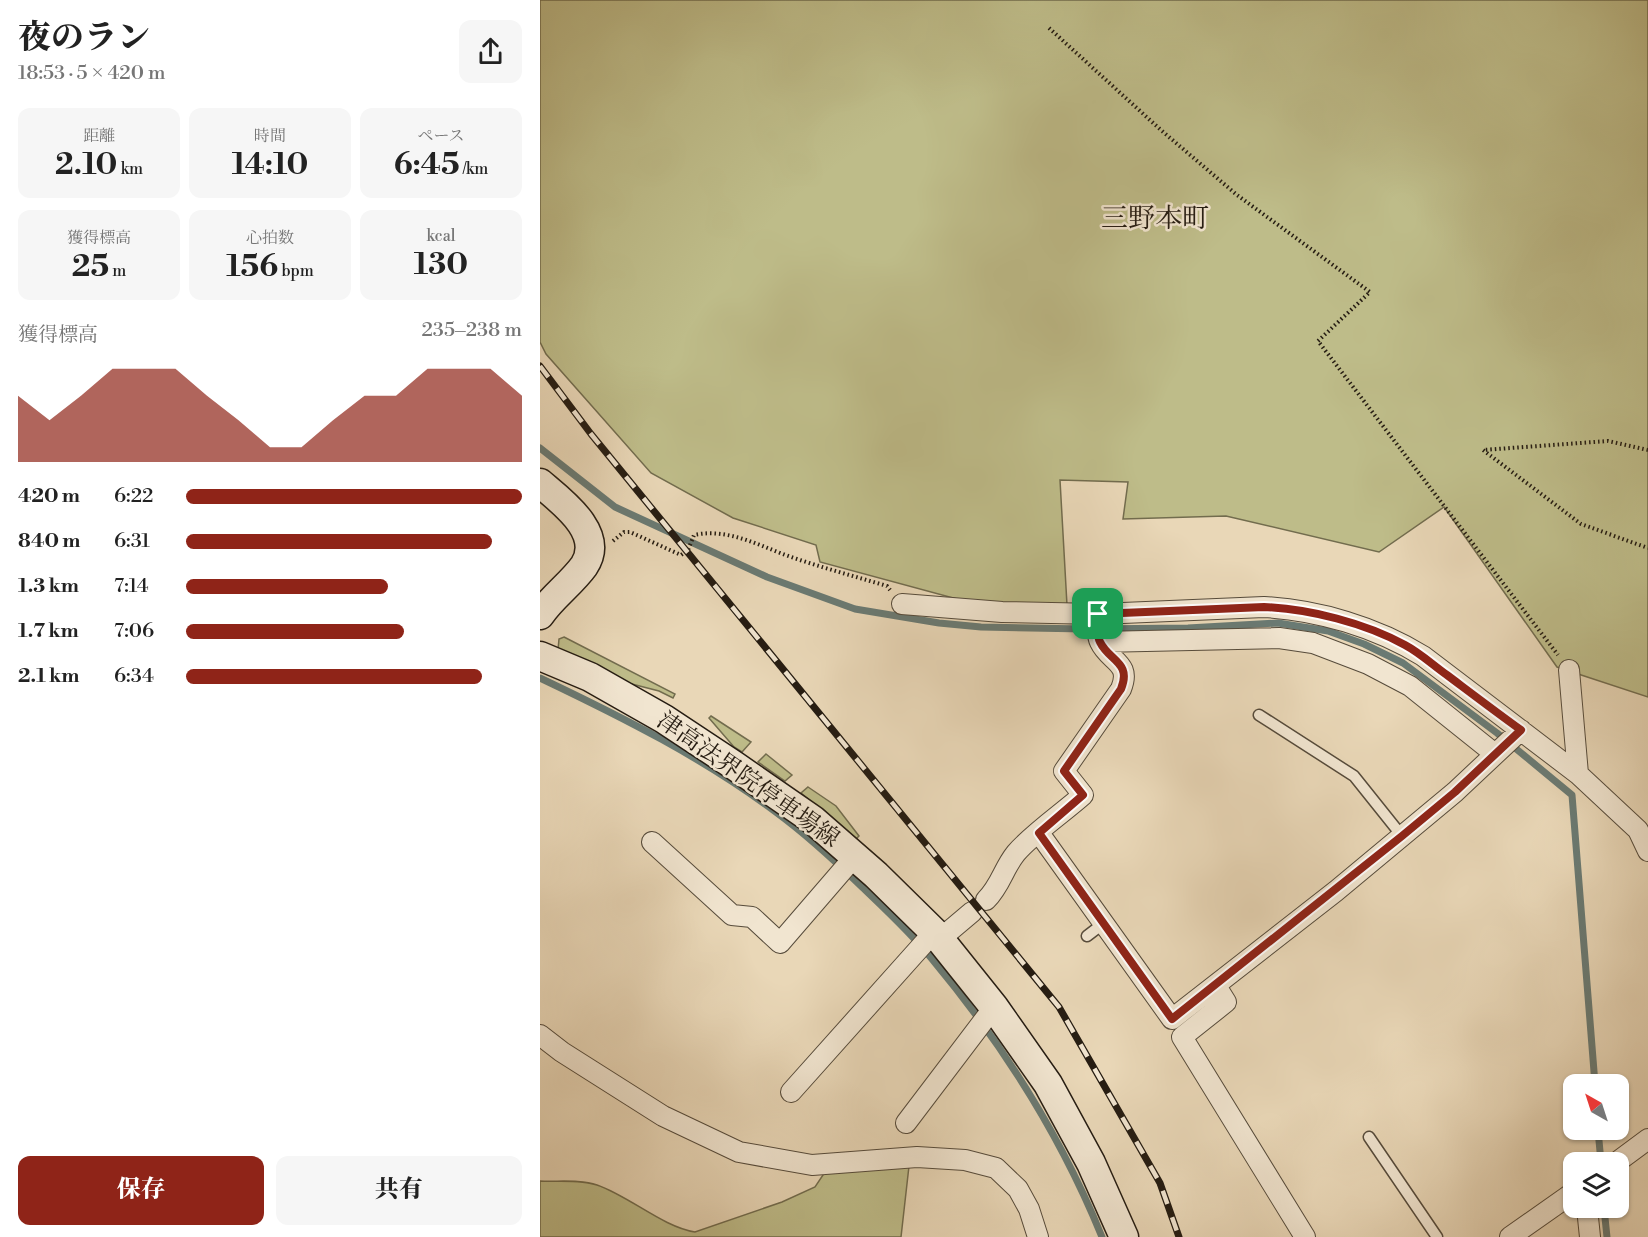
<!DOCTYPE html>
<html lang="ja">
<head>
<meta charset="utf-8">
<style>
	:root { --surface:#fff; --page:#f6f6f6; --text:#222; --muted:#767676; --accent:#8f2418 }
	body { margin:0; font-family:"Libre Bodoni","Noto Serif JP",serif; background:var(--page); color:var(--text); height:100vh; display:flex; flex-direction:column; font-size:22px; white-space:nowrap }
	* { box-sizing:border-box; margin:0 }
	p { font-size:20px; color:var(--muted) }
	.icon { flex:none; width:33px; height:33px; fill:none; stroke:currentColor; stroke-width:2; stroke-linecap:round; stroke-linejoin:round }
	.map { position:relative; flex:1; overflow:hidden }
	.drawer { display:flex; flex-direction:column; background:var(--surface); width:540px }
	.drawer>* { flex:none }
	.needle { width:39px; rotate:321deg }
	.controls { position:absolute; left:1023px; top:1074px; display:grid; gap:12px }
	.controls a { display:grid; place-items:center; width:66px; height:66px; border-radius:12px; background:var(--surface); box-shadow:0 2px 4px #0004; font-size:30px }
	.pin { position:absolute; display:grid; place-items:center; width:51px; height:51px; color:#fff; margin:-26px; border-radius:12px; box-shadow:0 3px 9px #0006 }
	.round { display:grid; place-items:center; flex:none; width:63px; height:63px; border-radius:12px; background:var(--page) }
	.summary { display:flex; align-items:center; justify-content:space-between; height:102px; padding:0 18px }
	h1 { font-size:33px; font-weight:800; line-height:45px }
	.figures { display:grid; grid-template-columns:repeat(3,1fr); gap:9px; height:102px; padding:6px 18px }
	.figures div { display:grid; align-content:center; border-radius:12px; background:var(--page); text-align:center }
	.figures b { font-size:30px; font-weight:800 }
	.figures small { font-size:16px; font-weight:400 }
	.figures p { font-size:16px }
	.chart { height:168px; padding:12px 18px }
	.chart p { display:flex; justify-content:space-between }
	.chart svg { width:100%; height:108px; margin-top:6px; fill:var(--accent); opacity:.7 }
	.cta { display:flex; gap:12px; margin-top:auto; padding:12px 18px }
	.cta a { flex:1; height:69px; border-radius:12px; background:var(--accent); color:#fff; font-size:24px; font-weight:800; line-height:69px; text-align:center }
	.cta a+a { background:var(--page); color:var(--text) }
	ul { padding:0 18px; list-style:none; font-size:20px }
	li { display:grid; grid-template-columns:96px 72px 1fr; align-items:center; height:45px }
	li i { height:15px; border-radius:8px; background:var(--accent) }
	main { display:flex; flex:1; min-height:0 }
	.map>svg:first-child { display:block }
	.green { fill:#bebc89; stroke:#726c4e; stroke-width:1.5 }
	.lines { fill:none; stroke-linecap:round; stroke-linejoin:round }
	.stream { stroke:#6a7a73; stroke-width:7 }
	.lane-casing { stroke:#564b3b; stroke-width:13 }
	.street-casing { stroke:#564b3b; stroke-width:22 }
	.secondary-casing { stroke:#251c12; stroke-width:31 }
	.path { stroke:#251c12; stroke-width:4; stroke-dasharray:1.5 3; stroke-linecap:butt }
	.lane { stroke:#f1e5d0; stroke-width:10 }
	.street { stroke:#f1e5d0; stroke-width:20 }
	.secondary { stroke:#f1e5d0; stroke-width:28 }
	.rail-casing { stroke:#251c12; stroke-width:7 }
	.rail { stroke:#f1e5d0; stroke-width:4.5; stroke-dasharray:14; stroke-linecap:butt }
	.route-casing { stroke:#fff; stroke-width:12 }
	.route { stroke:#8f2418; stroke-width:8 }
	.labels { text-anchor:middle; dominant-baseline:central; stroke-width:5; stroke-linejoin:round; paint-order:stroke }
	.street-label { font-size:24px; fill:#251c12; stroke:#f1e5d0 }
	.quarter-label { font-size:27px; fill:#251c12; stroke:#f1e5d0 }
</style>
</head>
<body>
<main>
<section class="drawer">
<div class="summary"><div><h1>夜のラン</h1><p>18:53 · 5 × 420 m</p></div><a class="round"><svg class="icon" aria-label="share" viewBox="0 0 24 24"><path d="M12 15V3M7 8l5-5 5 5M5 13v7h14v-7"/></svg></a></div>
<div class="figures">
<div><p>距離</p><b>2.10<small> km</small></b></div>
<div><p>時間</p><b>14:10</b></div>
<div><p>ペース</p><b>6:45<small> /km</small></b></div>
</div>
<div class="figures">
<div><p>獲得標高</p><b>25<small> m</small></b></div>
<div><p>心拍数</p><b>156<small> bpm</small></b></div>
<div><p>kcal</p><b>130</b></div>
</div>
<div class="chart"><p><span>獲得標高</span>235–238 m</p>
<svg viewBox="0 0 160 44" preserveAspectRatio="none"><path d="M0 44V17L10 27L20 17L30 6L40 6L50 6L60 17L70 27L80 38L90 38L100 27L110 17L120 17L130 6L140 6L150 6L160 17V44z"/></svg>
</div>
<ul>
<li><b>420 m</b>6:22<i style="width:100%"></i></li>
<li><b>840 m</b>6:31<i style="width:91%"></i></li>
<li><b>1.3 km</b>7:14<i style="width:60%"></i></li>
<li><b>1.7 km</b>7:06<i style="width:65%"></i></li>
<li><b>2.1 km</b>6:34<i style="width:88%"></i></li>
</ul>
<div class="cta"><a>保存</a><a>共有</a></div>
</section>
<div class="map">
<svg width="1108" height="1237" viewBox="0 0 1108 1237">
	<rect width="100%" height="100%" fill="#e9d7b7"/>
	<filter id="stains"><feTurbulence type="fractalNoise" baseFrequency=".00333" numOctaves="4"/><feColorMatrix values="0 0 0 0 .2 0 0 0 0 .09 0 0 0 0 .02 0 0 0 .5 -.17"/></filter>
	<radialGradient id="worn" r=".72"><stop offset=".6" stop-color="#630" stop-opacity="0"/><stop offset="1" stop-color="#630" stop-opacity=".3"/></radialGradient>
	<!-- green -->
	<path class="green" d="M0,0H1108V697L1017,667L904,507L839,552L686,516L583,519L588,482L520,480L527,605L428,602L280,562L276,545L193,518L111,473L6,354L0,342Z
		M24,637L135,694L133,698L119,691L84,682L18,650L19,639Z
		M171,716L211,742L202,752L194,747L169,718Z
		M226,754L252,775L245,781L218,762Z
		M268,787L296,806L319,836L316,839L261,793Z
		M369,1166L361,1237H0V1181C17,1182 40,1179 57,1185C89,1196 123,1227 155,1232L242,1202L275,1187L285,1172Z"/>
	<g class="lines">
		<!-- stream -->
		<path class="stream" d="M0,448L75,507L227,577L315,609L399,623L441,627L545,629L648,628L738,623L788,631L824,644L863,663L957,733L1032,795L1055,1084
			M0,678C82,717 164,758 237,813C267,835 295,861 322,887C346,910 371,933 392,959C462,1043 521,1136 562,1237
			M1058,1130L1061,1162
			M1064,1208L1067,1237"/>
		<defs>
			<path id="lane" d="M719,715L814,776L862,836
				M547,936L564,923
				M829,1137L897,1237"/>
			<path id="street" d="M362,604L462,612L559,614L724,607C778,610 836,627 883,656L1038,774
				M560,642L739,638L773,643L828,664L870,686L955,754
				M1029,670L1038,774L1098,830L1108,851
				M499,833L632,1019L796,891L915,792L981,730
				M112,842L192,915L212,917L240,943L315,856
				M446,900C461,885 463,869 476,853C492,834 524,812 543,795L524,771L581,689C592,662 569,662 560,642C556,635 558,621 559,614
				M400,939L432,912
				M676,986L686,1002L642,1037L765,1237
				M0,1035L22,1052L123,1116L199,1152L272,1165L377,1157L425,1160L456,1168L478,1189L489,1209L498,1237
				M251,1092L394,932
				M366,1123L454,1007
				M1077,1162L1108,1139
				M1047,1208L1050,1237
				M970,1237L1034,1192"/>
			<path id="secondary" d="M0,483C21,501 66,533 44,566C31,584 12,597 0,615
				M0,656L50,677L124,719L195,766L273,820L336,875L394,932L454,1007L508,1084L551,1163L584,1237"/>
		</defs>
		<!-- lane casing -->
		<use href="#lane" class="lane-casing"/>
		<!-- street casing -->
		<use href="#street" class="street-casing"/>
		<!-- secondary casing -->
		<use href="#secondary" class="secondary-casing"/>
		<!-- path -->
		<path class="path" d="M509,28L622,131L697,195L830,292L778,341L1018,655
			M1108,450L1068,441L943,450L1041,524L1108,548
			M73,541L84,532H90L141,555L148,550L154,535C190,527 225,549 257,559C287,569 317,577 347,586L350,590"/>
		<!-- lane -->
		<use href="#lane" class="lane"/>
		<!-- street -->
		<use href="#street" class="street"/>
		<!-- secondary -->
		<use href="#secondary" class="secondary"/>
		<defs>
			<path id="rail" d="M0,366L51,434L519,1007L620,1183L639,1237"/>
		</defs>
		<!-- rail casing -->
		<use href="#rail" class="rail-casing"/>
		<!-- rail -->
		<use href="#rail" class="rail"/>
	</g>
	<g class="lines">
		<defs>
			<path id="route" d="M724,607C770,609 825,623 865,645C880,653 893,665 907,675C931,693 956,712 981,730L915,792L862,836L632,1019L499,833L543,795L524,771L581,689C592,662 569,661 560,642C556,635 558,621 558,614Z"/>
		</defs>
		<!-- route casing -->
		<use href="#route" class="route-casing"/>
		<!-- route -->
		<use href="#route" class="route"/>
	</g>
	<g class="labels">
		<!-- street labels -->
		<g class="street-label">
			<text transform="translate(208 780) rotate(35)">津高法界院停車場線</text>
		</g>
		<!-- quarter labels -->
		<g class="quarter-label">
			<text x="615" y="219">三野本町</text>
		</g>
	</g>
	<rect width="100%" height="100%" filter="url(#stains)"/>
	<rect width="100%" height="100%" fill="url(#worn)"/>
</svg>
<div class="controls">
<a><svg class="needle" viewBox="-14 -14 28 28"><path d="M0-13l5 13h-10z" fill="#e53935"/><path d="M0 13l5-13h-10z" fill="#767676"/></svg></a>
<a><svg class="icon" aria-label="layers" viewBox="0 0 24 24"><path d="M12 4l9 5-9 5-9-5zM3 14l9 5 9-5"/></svg></a>
</div>
<div class="pin" style="left:558px;top:614px;background:#1e9e55"><svg class="icon" aria-label="arrive" viewBox="0 0 24 24"><path d="M6 21V4h12l-3 4 3 4H6"/></svg></div>
</div>
</main>
</body>
</html>
